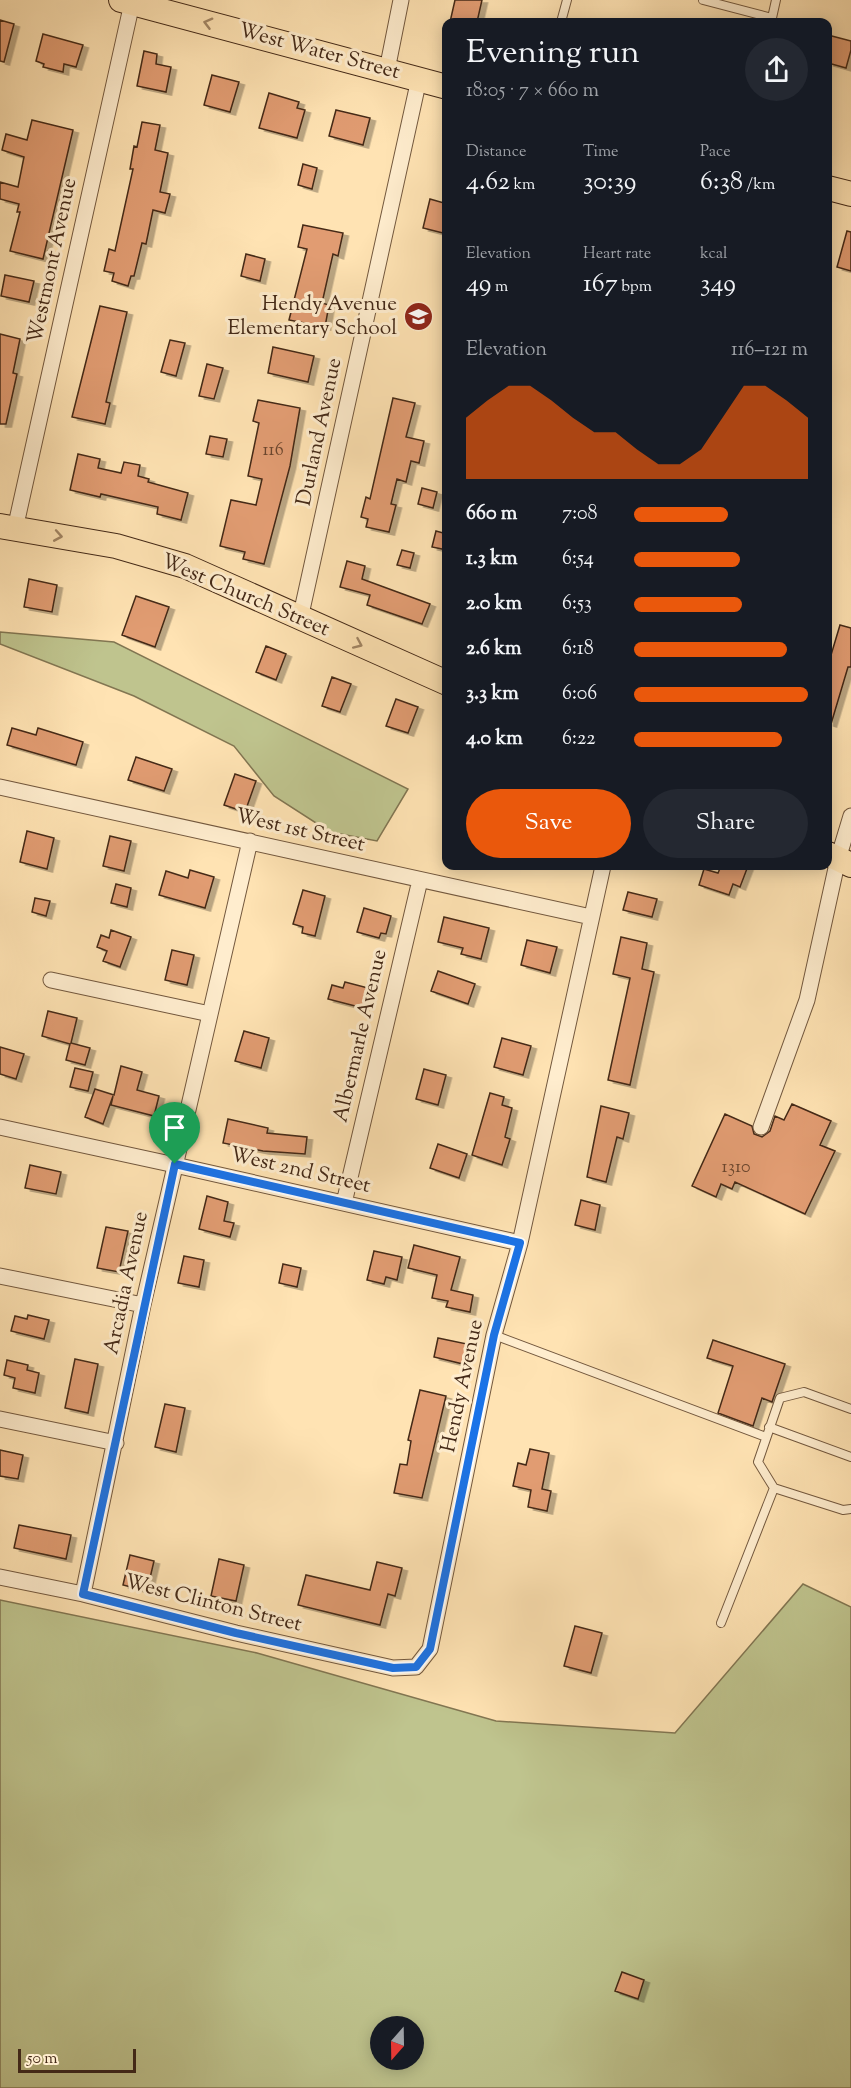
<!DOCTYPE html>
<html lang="en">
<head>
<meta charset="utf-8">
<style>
	:root { --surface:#171b24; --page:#242831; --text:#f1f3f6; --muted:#9ea1a6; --accent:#ea580c }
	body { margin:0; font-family:"Sorts Mill Goudy",serif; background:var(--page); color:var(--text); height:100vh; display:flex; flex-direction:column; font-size:22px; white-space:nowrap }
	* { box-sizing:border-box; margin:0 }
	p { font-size:20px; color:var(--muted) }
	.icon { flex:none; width:33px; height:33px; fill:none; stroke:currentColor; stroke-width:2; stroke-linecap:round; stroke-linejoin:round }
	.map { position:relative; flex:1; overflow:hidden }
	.sheet { position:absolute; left:442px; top:18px; width:390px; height:852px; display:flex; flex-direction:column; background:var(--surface); border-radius:12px; box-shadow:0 3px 15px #0003 }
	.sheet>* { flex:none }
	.needle { width:39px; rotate:200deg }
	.tools { position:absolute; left:370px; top:2016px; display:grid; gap:12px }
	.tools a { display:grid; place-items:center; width:54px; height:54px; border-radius:50%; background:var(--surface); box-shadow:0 3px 15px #0003; font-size:30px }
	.scale { position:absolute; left:18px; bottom:15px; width:118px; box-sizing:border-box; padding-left:6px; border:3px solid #442917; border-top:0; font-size:16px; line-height:21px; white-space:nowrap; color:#442917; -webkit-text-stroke:4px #ffedce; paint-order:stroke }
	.pin { position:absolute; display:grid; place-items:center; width:51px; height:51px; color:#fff; margin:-62px -26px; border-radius:50% 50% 50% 0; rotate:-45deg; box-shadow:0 0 6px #0007 }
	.pin .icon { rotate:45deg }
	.round { display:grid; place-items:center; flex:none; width:63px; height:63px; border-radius:32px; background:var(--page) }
	.headline { display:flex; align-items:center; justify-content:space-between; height:102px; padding:0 24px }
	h1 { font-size:33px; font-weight:600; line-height:45px }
	.metrics { display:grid; grid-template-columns:repeat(3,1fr); gap:9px; height:102px; padding:6px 24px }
	.metrics div { display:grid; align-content:center }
	.metrics b { font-size:26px; font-weight:600 }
	.metrics small { font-size:16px; font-weight:400 }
	.metrics p { font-size:16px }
	.chart { height:168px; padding:12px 24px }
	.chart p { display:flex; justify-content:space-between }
	.chart svg { width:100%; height:108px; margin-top:6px; fill:var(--accent); opacity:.7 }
	.button { display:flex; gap:12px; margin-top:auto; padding:12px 24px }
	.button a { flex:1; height:69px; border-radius:36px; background:var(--accent); color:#fff; font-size:24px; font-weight:600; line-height:69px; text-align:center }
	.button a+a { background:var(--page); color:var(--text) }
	ul { padding:0 24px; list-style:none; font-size:20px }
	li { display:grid; grid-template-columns:96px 72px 1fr; align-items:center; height:45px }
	li i { height:15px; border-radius:8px; background:var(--accent) }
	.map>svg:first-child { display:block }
	.green { fill:#bfc48e; stroke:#827652; stroke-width:1.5; fill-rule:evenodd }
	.building { fill:#e19c72; stroke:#442917; stroke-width:1.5; filter:url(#shadow) }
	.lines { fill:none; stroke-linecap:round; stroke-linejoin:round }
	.lane-casing { stroke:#73583e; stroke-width:10 }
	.street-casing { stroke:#73583e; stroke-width:17 }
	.primary-casing { stroke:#442917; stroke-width:26 }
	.lane { stroke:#ffedce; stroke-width:8 }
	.street { stroke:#ffedce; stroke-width:15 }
	.primary { stroke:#ffe3b3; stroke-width:24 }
	.oneway { stroke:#a28665 }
	.route-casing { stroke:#fff; stroke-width:12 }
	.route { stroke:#1a73e8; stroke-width:8 }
	.labels { text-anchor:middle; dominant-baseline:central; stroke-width:6; stroke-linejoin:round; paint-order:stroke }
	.number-label { font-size:18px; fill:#6b462e }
	.street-label { font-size:21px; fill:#442917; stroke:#ffedce }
	.poi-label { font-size:21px; fill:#442917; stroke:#ffedce; text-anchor:end }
</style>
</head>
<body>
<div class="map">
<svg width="851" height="2088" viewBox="0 0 851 2088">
	<defs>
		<filter id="shadow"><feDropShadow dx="5.5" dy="3" stdDeviation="0" flood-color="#0004"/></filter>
	</defs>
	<rect width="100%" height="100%" fill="#ffe3b3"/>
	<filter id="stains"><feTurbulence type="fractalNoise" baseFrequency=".00333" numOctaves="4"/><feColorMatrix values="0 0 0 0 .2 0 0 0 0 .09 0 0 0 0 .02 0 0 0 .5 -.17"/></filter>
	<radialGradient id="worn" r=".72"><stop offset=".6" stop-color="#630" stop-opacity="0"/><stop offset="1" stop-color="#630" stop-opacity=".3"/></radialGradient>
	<!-- green -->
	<path class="green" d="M0,632L114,642L408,789L377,841L330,832L274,796L234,746L134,696L0,644Z
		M803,1584L851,1607V2088H0V1600L257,1653L496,1721L675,1733ZM381,2026H414V2060H381Z"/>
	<!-- building -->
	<path class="building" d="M455,0H482L477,22H450Z
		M0,20L14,24L4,62L0,61Z
		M43,34L83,45L76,67L64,64L63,72L43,67L44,64L36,61Z
		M828,35L851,41V50L846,68L828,63Z
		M144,51L157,54L156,64L171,67L166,92L137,86Z
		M212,75L239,82L230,112L204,105Z
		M269,93L299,102L297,108L305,110L297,138L259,128Z
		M336,110L370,118L363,145L329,136Z
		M32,120L73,130L43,259L10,251L20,212H17L19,204L0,199V182L18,187L24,157L2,150L6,134L27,140Z
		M142,122L160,125L155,150L168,153L160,192L170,194L165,213L153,210L146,244L142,243L134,276H131L128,286L112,281L114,273L104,271L109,249L115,251L133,169H130L134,146L137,147Z
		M303,164L317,168L312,189L298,185Z
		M430,199L444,203L443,206L447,207V234L423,228Z
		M303,225L343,233L338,256L333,254L322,303L329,305L325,327L289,320L307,249L298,247Z
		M847,231L851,232V271L837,267Z
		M246,254L265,259L260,281L241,276Z
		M5,275L34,281L29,302L1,296Z
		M100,306L127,312L106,402L110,403L105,424L72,417Z
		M0,334L20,339L13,373L17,374L6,424H0Z
		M170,340L185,343L176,376L161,372Z
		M273,347L314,356L308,382L268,373Z
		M207,364L223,368L214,399L199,396Z
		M393,398L415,403L406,437L424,441L419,463L411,461L406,482L397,479L391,504L396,505L389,532L366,527L368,519L361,517L366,497L370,499Z
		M258,400L300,408L290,466L264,564L243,559L245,552L220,546L231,500L256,505L262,479L248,476L259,423L253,421Z
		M210,436L227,439L223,457L206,454Z
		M78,454L100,459L98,468L121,473L124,462L140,465L138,476L149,479L148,482L188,493L181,520L157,514L158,507L101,494L100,497L70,490Z
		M422,488L437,492L433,508L418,504Z
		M436,531L447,534V550L432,547Z
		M402,550L414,553L410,568L397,565Z
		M347,561L365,566L362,579L430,604L422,624L367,605L370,595L340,587Z
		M29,579L57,585L52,612L24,607Z
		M136,596L169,607L155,647L122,635Z
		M840,625L851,628V667H848L831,724L828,723V665Z
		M266,646L286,654L276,680L256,672Z
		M332,677L351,684L340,712L322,706Z
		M396,699L418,707L408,733L386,726Z
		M12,728L36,735L38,728L83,742L76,765L7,745Z
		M136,757L172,769L164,791L128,780Z
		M235,774L256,781L245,812L224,805Z
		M27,831L54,838L47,869L20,862Z
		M110,836L131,841L124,871L103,866Z
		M721,866H748L740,887L733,884L729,895L699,885L704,869L718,873Z
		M190,870L214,877L205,908L159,895L166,871L188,878Z
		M116,884L131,888L127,907L111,903Z
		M303,890L325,896L315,936L302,933L303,927L293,924Z
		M628,892L657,899L652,917L623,910Z
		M35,898L50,901L46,916L32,912Z
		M364,908L391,916L386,934L381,933L379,938L357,932Z
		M444,917L489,928L481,959L461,954L463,948L438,942Z
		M111,930L131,937L120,967L103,961L107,951L97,947L101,935L109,938Z
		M621,937L647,943L642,969L654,972L630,1085L608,1080L630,978L613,974Z
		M527,940L557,947L550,973L521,965Z
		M172,950L194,955L187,985L165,980Z
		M438,971L475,984L468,1004L431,991Z
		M345,982L368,988L363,1008L328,999L332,985L343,988Z
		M48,1011L77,1018L71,1043L90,1048L85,1065L66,1060L70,1044L42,1036Z
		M244,1031L269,1038L261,1068L235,1061Z
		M502,1038L531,1046L523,1075L494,1067Z
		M0,1047L24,1054L16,1079L0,1074Z
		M121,1066L142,1072L137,1090L159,1096L154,1116L111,1105L113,1096L103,1124L85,1117L95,1089L114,1095Z
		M75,1068L93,1072L88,1091L70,1087Z
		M424,1069L446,1075L438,1105L416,1099Z
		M490,1093L504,1097L502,1105L512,1108L505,1137L510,1139L502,1165L472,1155Z
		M792,1104L831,1121L820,1145L835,1151L805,1214L735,1182L732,1189L721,1184L716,1197L692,1186L725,1114L752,1126L754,1134L762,1137L770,1131L775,1116L784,1120Z
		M601,1106L629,1113L623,1139L617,1137L606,1182L587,1177Z
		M228,1119L268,1128L267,1133L307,1137L305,1154L263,1151L223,1143Z
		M438,1144L467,1154L459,1178L430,1168Z
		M30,1165L61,1172L56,1194L25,1188Z
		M207,1196L228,1202L224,1221L234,1223L230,1237L199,1229Z
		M581,1200L600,1205L595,1230L575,1225Z
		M106,1227L128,1231L119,1272L97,1268Z
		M414,1245L460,1257L451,1290L473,1295L470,1312L446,1307L448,1301L432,1298L437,1275L408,1268Z
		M374,1251L402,1257L397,1280L386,1277L384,1284L367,1280Z
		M184,1256L204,1260L199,1287L178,1283Z
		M283,1264L301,1268L297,1287L279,1283Z
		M28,1315L49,1320L44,1339L11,1331L15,1316L27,1319Z
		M438,1338L467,1344L463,1364L434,1357Z
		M713,1340L785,1364L772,1402L762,1398L753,1426L718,1413L733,1366L707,1358Z
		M75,1359L98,1364L88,1413L65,1408Z
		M7,1360L28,1365L27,1370L39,1373L35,1393L13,1388L15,1378L4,1375Z
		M420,1390L446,1396L422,1498L394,1493L400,1464L407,1465L411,1441L408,1440Z
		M165,1404L185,1408L176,1452L155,1447Z
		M530,1449L549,1453L542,1489L551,1491L547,1511L528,1507L531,1490L513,1486L518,1463L526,1465Z
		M0,1450L23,1455L18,1479L0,1476Z
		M19,1525L71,1535L66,1559L14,1548Z
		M130,1555L154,1561L147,1591L123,1585Z
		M219,1559L244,1565L236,1601L211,1596Z
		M377,1562L402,1568L395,1596L388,1594L380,1625L298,1605L306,1575L370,1590Z
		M575,1626L602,1633L591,1673L564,1666Z
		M622,1972L644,1980L638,1999L615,1991Z"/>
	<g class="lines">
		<defs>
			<path id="lane" d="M703,0L772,18L771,22
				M772,18L776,0
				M561,22L567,0
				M494,1335L766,1437
				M769,1427L851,1457
				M774,1488L758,1462L780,1398L804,1392L851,1409
				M721,1623L774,1488L843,1510L851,1509"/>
			<path id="street" d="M387,70L401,0
				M15,529L132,3
				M300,619L419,79
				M0,787L591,917
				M51,980L210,1014
				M0,1127L175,1165L520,1243
				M761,1127L807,1000L838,859L851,816
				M344,1203L420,880
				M0,1276L143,1305
				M0,1419L116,1443
				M0,1577L83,1594L236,1633L393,1668L416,1667L430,1649L494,1335L520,1243L603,866
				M83,1594L143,1305L250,841"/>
			<path id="primary" d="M121,0L447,87
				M828,188L851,194
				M0,526L116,546L185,566L447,683
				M828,854L851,865"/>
		</defs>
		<!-- lane casing -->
		<use href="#lane" class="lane-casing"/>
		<!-- street casing -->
		<use href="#street" class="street-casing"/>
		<!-- primary casing -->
		<use href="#primary" class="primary-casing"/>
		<!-- lane -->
		<use href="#lane" class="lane"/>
		<!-- street -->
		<use href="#street" class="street"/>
		<!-- primary -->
		<use href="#primary" class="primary"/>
	</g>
	<!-- one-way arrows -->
	<defs><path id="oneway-chevron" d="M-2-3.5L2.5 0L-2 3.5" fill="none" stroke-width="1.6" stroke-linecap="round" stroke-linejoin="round" transform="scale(1.5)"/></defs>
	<g class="oneway">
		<use href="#oneway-chevron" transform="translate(208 23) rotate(-165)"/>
		<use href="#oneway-chevron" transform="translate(58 536) rotate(10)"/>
		<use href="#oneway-chevron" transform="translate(358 644) rotate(24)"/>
	</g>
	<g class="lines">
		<defs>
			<path id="route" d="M175,1164L520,1243L494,1335L430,1649L416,1667L393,1668L236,1633L83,1594Z"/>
		</defs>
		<!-- route casing -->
		<use href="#route" class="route-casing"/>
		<!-- route -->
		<use href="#route" class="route"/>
	</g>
	<!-- icons -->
	<defs>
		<symbol id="school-disc" viewBox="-11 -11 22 22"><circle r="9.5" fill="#8f2418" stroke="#ffedce"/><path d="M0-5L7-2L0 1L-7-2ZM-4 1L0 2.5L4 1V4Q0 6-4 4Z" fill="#fff"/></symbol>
	</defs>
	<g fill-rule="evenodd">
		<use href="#school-disc" x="402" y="300" width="33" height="33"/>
	</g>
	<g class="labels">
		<!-- number labels -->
		<g class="number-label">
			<text x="273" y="451">116</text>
			<text x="736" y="1168">1310</text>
		</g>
		<!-- street labels -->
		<g class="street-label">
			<text transform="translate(319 52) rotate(15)">West Water Street</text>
			<text transform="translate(53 261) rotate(-78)">Westmont Avenue</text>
			<text transform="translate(320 432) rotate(-78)">Durland Avenue</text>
			<text transform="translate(245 596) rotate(23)">West Church Street</text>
			<text transform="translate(300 831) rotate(13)">West 1st Street</text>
			<text transform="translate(361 1036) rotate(-77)">Albermarle Avenue</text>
			<text transform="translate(300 1171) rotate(13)">West 2nd Street</text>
			<text transform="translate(127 1283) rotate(-78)">Arcadia Avenue</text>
			<text transform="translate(463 1386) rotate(-78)">Hendy Avenue</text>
			<text transform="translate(213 1604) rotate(14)">West Clinton Street</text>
		</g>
		<!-- poi labels -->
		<g class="poi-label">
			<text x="397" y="305">Hendy Avenue<tspan x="397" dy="24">Elementary School</tspan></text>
		</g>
	</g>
	<rect width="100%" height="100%" filter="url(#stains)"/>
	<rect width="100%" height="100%" fill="url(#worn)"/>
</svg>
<div class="tools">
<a><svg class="needle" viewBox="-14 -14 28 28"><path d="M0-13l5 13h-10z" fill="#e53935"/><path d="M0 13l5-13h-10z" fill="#9ea1a6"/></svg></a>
</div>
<div class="scale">50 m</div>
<div class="pin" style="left:175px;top:1164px;background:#1e9e55"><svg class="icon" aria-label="arrive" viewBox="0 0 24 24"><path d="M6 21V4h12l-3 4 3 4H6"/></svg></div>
<section class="sheet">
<div class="headline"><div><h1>Evening run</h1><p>18:05 · 7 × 660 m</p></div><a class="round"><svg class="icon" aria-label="share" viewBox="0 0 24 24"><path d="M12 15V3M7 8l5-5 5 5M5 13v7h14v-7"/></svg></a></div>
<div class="metrics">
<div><p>Distance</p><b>4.62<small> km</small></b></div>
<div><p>Time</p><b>30:39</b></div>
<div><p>Pace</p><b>6:38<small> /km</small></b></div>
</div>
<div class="metrics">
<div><p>Elevation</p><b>49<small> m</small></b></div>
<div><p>Heart rate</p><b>167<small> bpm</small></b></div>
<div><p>kcal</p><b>349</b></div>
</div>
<div class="chart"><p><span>Elevation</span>116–121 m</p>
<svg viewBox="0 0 160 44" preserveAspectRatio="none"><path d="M0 44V19L10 12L20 6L30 6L40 12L50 19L60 25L70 25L80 32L90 38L100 38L110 32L120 19L130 6L140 6L150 12L160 19V44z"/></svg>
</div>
<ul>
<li><b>660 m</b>7:08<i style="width:54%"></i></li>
<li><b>1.3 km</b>6:54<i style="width:61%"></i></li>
<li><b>2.0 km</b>6:53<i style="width:62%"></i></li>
<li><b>2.6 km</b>6:18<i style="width:88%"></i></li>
<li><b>3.3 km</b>6:06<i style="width:100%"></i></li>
<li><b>4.0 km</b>6:22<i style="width:85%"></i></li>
</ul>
<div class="button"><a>Save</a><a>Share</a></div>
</section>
</div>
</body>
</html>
